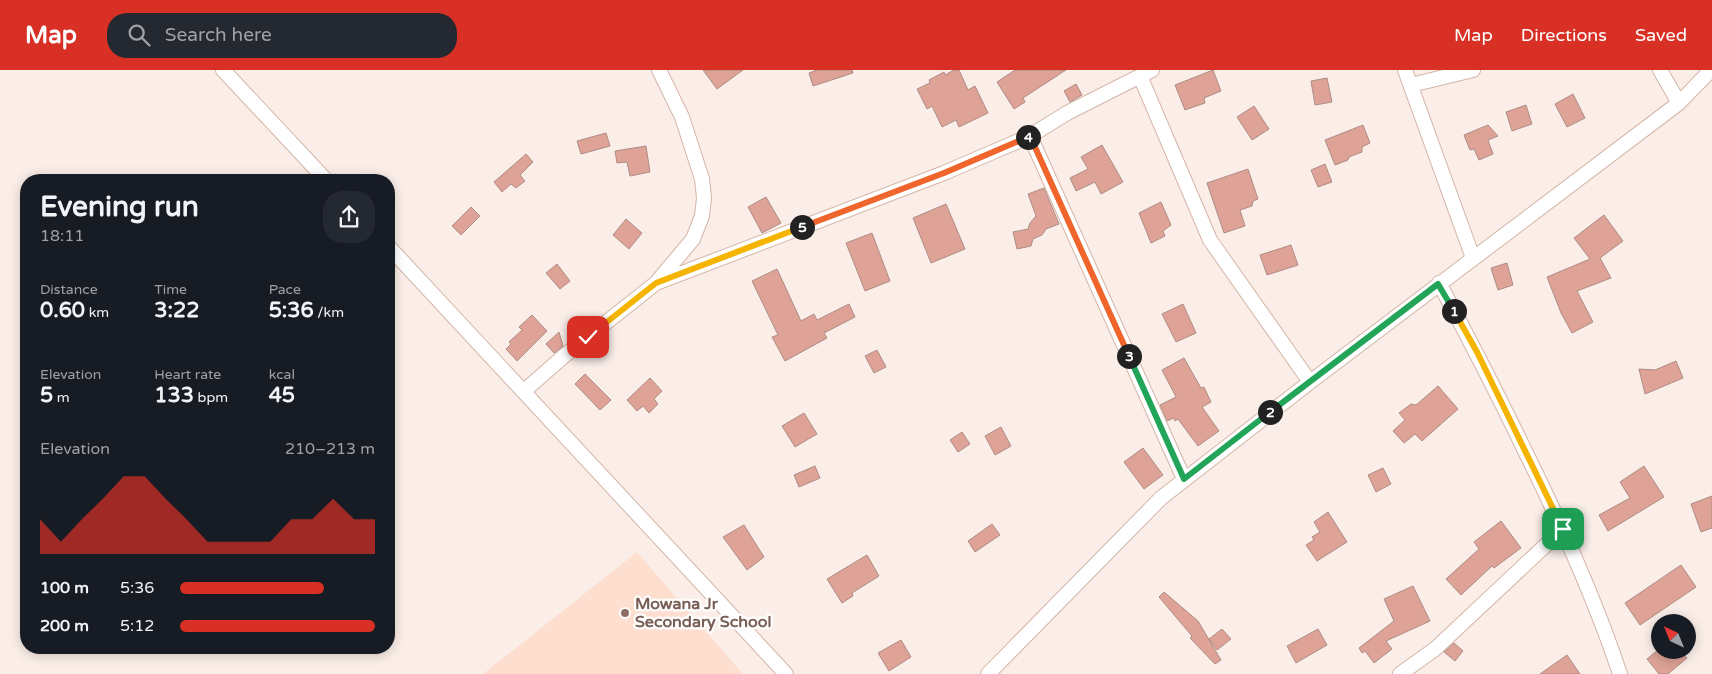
<!DOCTYPE html>
<html lang="en">
<head>
<meta charset="utf-8">
<style>
	:root { --surface:#171b24; --page:#242831; --text:#f1f3f6; --muted:#9ea1a6; --accent:#d93025 }
	body { margin:0; font-family:"Varela Round",sans-serif; background:var(--page); color:var(--text); height:100vh; display:flex; flex-direction:column; font-size:19px; white-space:nowrap }
	* { box-sizing:border-box; margin:0 }
	p { font-size:16px; color:var(--muted) }
	.icon { flex:none; width:28px; height:28px; fill:none; stroke:currentColor; stroke-width:2; stroke-linecap:round; stroke-linejoin:round }
	.map { position:relative; flex:1; overflow:hidden }
	.details { position:absolute; left:20px; top:104px; width:375px; height:480px; display:flex; flex-direction:column; background:var(--surface); border-radius:20px; box-shadow:0 2px 12px #0003 }
	.details>* { flex:none }
	.needle { width:32px; rotate:317deg }
	.tools { position:absolute; left:1651px; top:544px; display:grid; gap:10px }
	.tools a { display:grid; place-items:center; width:45px; height:45px; border-radius:50%; background:var(--surface); box-shadow:0 2px 12px #0003; font-size:25px }
	.pin { position:absolute; display:grid; place-items:center; width:42px; height:42px; color:#fff; margin:-21px; border-radius:10px; box-shadow:0 2px 8px #0006 }
	.km { position:absolute; width:25px; height:25px; margin:-12px; border-radius:50%; background:#222; color:#fff; font-size:14px; line-height:25px; text-align:center }
	.round { display:grid; place-items:center; flex:none; width:52px; height:52px; border-radius:20px; background:var(--page) }
	.summary { display:flex; align-items:center; justify-content:space-between; height:85px; padding:0 20px }
	h1 { font-size:28px; font-weight:700; line-height:38px }
	.figures { display:grid; grid-template-columns:repeat(3,1fr); gap:8px; height:85px; padding:5px 20px }
	.figures div { display:grid; align-content:center }
	.figures b { font-size:21px; font-weight:700 }
	.figures small { font-size:14px; font-weight:400 }
	.figures p { font-size:14px }
	.chart { height:140px; padding:10px 20px }
	.chart p { display:flex; justify-content:space-between }
	.chart svg { width:100%; height:90px; margin-top:5px; fill:var(--accent); opacity:.7 }
	ul { padding:0 20px; list-style:none; font-size:16px }
	li { display:grid; grid-template-columns:80px 60px 1fr; align-items:center; height:38px }
	li i { height:12px; border-radius:6px; background:var(--accent) }
	header { display:flex; align-items:center; gap:30px; box-sizing:border-box; height:70px; padding:0 25px; background:var(--accent); color:#fff }
	header strong { font-size:24px }
	nav { display:flex; gap:28px; margin-inline-start:auto; font-size:18px }
	.search { width:350px; height:45px; background:var(--page); display:flex; align-items:center; gap:12px; box-sizing:border-box; padding:0 18px; border-radius:20px; color:var(--muted); font-size:19px }
	.map>svg:first-child { display:block }
	.built { fill:#fedecf }
	.building { fill:#dea296; stroke:#ad8d86 }
	.lines { fill:none; stroke-linecap:round; stroke-linejoin:round }
	.street-casing { stroke:#d4b5a7; stroke-width:16 }
	.street { stroke:#fff; stroke-width:14 }
	.split-1-casing { stroke:#fff; stroke-width:10 }
	.split-2-casing { stroke:#fff; stroke-width:10 }
	.split-3-casing { stroke:#fff; stroke-width:10 }
	.split-4-casing { stroke:#fff; stroke-width:10 }
	.split-5-casing { stroke:#fff; stroke-width:10 }
	.split-6-casing { stroke:#fff; stroke-width:10 }
	.split-1 { stroke:#f5b400; stroke-width:6 }
	.split-2 { stroke:#22a559; stroke-width:6 }
	.split-3 { stroke:#22a559; stroke-width:6 }
	.split-4 { stroke:#f0652b; stroke-width:6 }
	.split-5 { stroke:#f0652b; stroke-width:6 }
	.split-6 { stroke:#f5b400; stroke-width:6 }
	.education-dot { fill:#8d6e63; stroke:#fefefe; stroke-width:2 }
	.labels { text-anchor:middle; dominant-baseline:central; stroke-width:4.5; stroke-linejoin:round; paint-order:stroke }
	.education-label { font-size:16px; font-weight:bold; fill:#785e54; stroke:#fefefe; text-anchor:start }
</style>
</head>
<body>
<header>
<strong>Map</strong>
<div class="search"><svg class="icon" aria-label="search" viewBox="0 0 24 24"><circle cx="10" cy="10" r="6"/><path d="M15 15l6 6"/></svg>Search here</div>
<nav><a>Map</a><a>Directions</a><a>Saved</a></nav>
</header>
<div class="map">
<svg width="1712" height="604" viewBox="0 0 1712 604">
	<rect width="100%" height="100%" fill="#fbeee8"/>
	<!-- built -->
	<path class="built" d="M637,482L743,604H483Z"/>
	<!-- building -->
	<path class="building" d="M703,0H743L717,19Z
		M817,0H852L853,3L813,16L809,3Z
		M954,0H959L968,20L975,16L988,43L959,57L956,50L942,57L932,36L927,39L917,19L930,13L929,10L944,2L945,5Z
		M1015,0H1066L1023,28L1025,32L1014,39L997,12Z
		M1213,0L1221,21L1204,28L1205,33L1185,40L1175,15Z
		M1327,8L1332,32L1315,35L1311,11Z
		M1076,14L1082,25L1070,32L1064,21Z
		M1573,24L1585,48L1567,57L1555,34Z
		M1526,35L1532,54L1512,61L1506,42Z
		M1254,36L1269,59L1252,70L1237,47Z
		M1363,55L1370,73L1362,77V82L1349,87L1348,90L1335,95L1325,70Z
		M1488,55L1498,66L1488,70L1493,84L1479,90L1474,79L1470,80L1464,65Z
		M606,63L610,76L581,84L577,71Z
		M1102,75L1123,112L1101,124L1095,112L1076,121L1070,108L1088,99L1081,87Z
		M646,76L650,102L630,106L627,92L617,93L615,81Z
		M526,84L533,92L520,105L525,111L516,118L511,114L502,122L494,112Z
		M1325,94L1332,112L1318,117L1311,100Z
		M1248,99L1258,129L1253,131L1252,136L1240,140L1245,156L1224,163L1207,113Z
		M1044,118L1059,154L1046,159L1042,165L1033,169L1031,176L1017,179L1013,162L1028,159L1030,153L1036,146L1028,124Z
		M766,127L781,153L762,163L748,137Z
		M1161,132L1171,155L1163,161L1165,166L1151,173L1139,143Z
		M946,134L965,179L931,193L913,148Z
		M471,137L480,146L461,165L452,156Z
		M1604,145L1623,171L1600,188L1611,208L1577,221L1593,252L1572,263L1561,243L1547,207L1590,189L1574,168Z
		M626,149L642,163L629,179L613,165Z
		M872,163L890,211L865,221L846,173Z
		M1291,175L1298,195L1267,205L1260,185Z
		M1507,193L1513,215L1498,220L1491,198Z
		M557,194L570,211L560,219L546,203Z
		M777,199L801,251L814,244L817,250L849,234L855,247L824,263L827,268L785,291L772,267L778,265L752,211Z
		M1183,234L1196,263L1176,272L1162,244Z
		M532,245L547,261L517,291L506,279L511,274L509,272L522,260L519,257Z
		M559,262L563,276L554,283L546,274Z
		M877,280L886,297L874,303L865,286Z
		M1184,288L1201,318L1204,317L1211,332L1202,337L1219,361L1198,376L1178,349L1175,351L1174,348L1167,351L1160,335L1176,327L1162,300Z
		M1676,291L1683,308L1645,324L1639,299L1655,300Z
		M585,304L611,330L600,340L575,314Z
		M650,308L662,321L654,329L658,334L649,343L643,336L637,341L627,330Z
		M1438,316L1458,339L1422,371L1415,364L1404,373L1393,361L1405,350L1399,343L1411,334L1416,335Z
		M804,343L817,364L795,377L782,356Z
		M1001,357L1011,376L995,385L985,366Z
		M962,362L970,374L958,382L950,370Z
		M1143,378L1163,405L1144,419L1124,392Z
		M815,396L820,408L799,417L794,405Z
		M1644,396L1664,427L1608,461L1599,445L1630,428L1620,412Z
		M1383,398L1391,414L1376,422L1368,405Z
		M1712,426V458L1701,462L1691,434Z
		M1328,442L1347,472L1317,491L1306,475L1314,470L1312,467L1320,462L1314,452Z
		M1501,451L1521,478L1494,498L1492,496L1461,525L1446,509L1479,479L1474,472Z
		M992,454L1000,465L975,482L968,471Z
		M744,455L764,487L747,500L723,467Z
		M867,485L879,506L852,523L853,526L842,533L827,509Z
		M1681,495L1696,517L1640,555L1625,533Z
		M1413,516L1430,551L1386,571L1392,579L1374,593L1365,581L1362,583L1359,578L1394,551L1384,529Z
		M1164,522L1198,551L1221,590L1215,594L1190,568L1192,566L1159,527Z
		M1222,559L1231,569L1217,580L1209,569Z
		M1318,559L1327,575L1296,593L1287,576Z
		M901,570L911,587L889,601L878,583Z
		M1454,573L1463,581L1455,591L1444,582Z
		M1658,580H1680L1687,588L1668,604H1659L1647,589Z
		M1567,585L1580,604H1540Z"/>
	<g class="lines">
		<defs>
			<path id="street" d="M223,0L326,110
				M1405,0L1473,188
				M1660,0L1679,33
				M1140,6L1210,170L1310,312
				M1411,15L1473,0
				M1030,66L1184,409
				M389,177L786,604
				M656,213L944,103L1030,66L1067,43L1152,0
				M1439,213C1470,270 1499,327 1527,385C1562,456 1595,529 1620,604
				M524,321L564,286L656,213L693,169L702,146L704,128L702,109L682,47L659,0
				M988,604L1161,428L1310,312L1679,33L1711,0
				M1400,604L1435,579L1563,459"/>
		</defs>
		<!-- street casing -->
		<use href="#street" class="street-casing"/>
		<!-- street -->
		<use href="#street" class="street"/>
	</g>
	<g class="lines">
		<defs>
			<path id="split-1" d="M1454,241L1477,282L1563,459"/>
			<path id="split-2" d="M1270,342L1438,214L1454,241"/>
			<path id="split-3" d="M1129,286L1184,409L1270,342"/>
			<path id="split-4" d="M1028,67L1030,66L1129,286"/>
			<path id="split-5" d="M802,157L944,103L1028,67"/>
			<path id="split-6" d="M588,267L656,213L802,157"/>
		</defs>
		<!-- split-1 casing -->
		<use href="#split-1" class="split-1-casing"/>
		<!-- split-2 casing -->
		<use href="#split-2" class="split-2-casing"/>
		<!-- split-3 casing -->
		<use href="#split-3" class="split-3-casing"/>
		<!-- split-4 casing -->
		<use href="#split-4" class="split-4-casing"/>
		<!-- split-5 casing -->
		<use href="#split-5" class="split-5-casing"/>
		<!-- split-6 casing -->
		<use href="#split-6" class="split-6-casing"/>
		<!-- split-1 -->
		<use href="#split-1" class="split-1"/>
		<!-- split-2 -->
		<use href="#split-2" class="split-2"/>
		<!-- split-3 -->
		<use href="#split-3" class="split-3"/>
		<!-- split-4 -->
		<use href="#split-4" class="split-4"/>
		<!-- split-5 -->
		<use href="#split-5" class="split-5"/>
		<!-- split-6 -->
		<use href="#split-6" class="split-6"/>
	</g>
	<!-- markers -->
	<circle class="education-dot" cx="625" cy="543" r="5"/>
	<g class="labels">
		<!-- education labels -->
		<g class="education-label">
			<text x="635" y="534">Mowana Jr<tspan x="635" dy="18">Secondary School</tspan></text>
		</g>
	</g>
</svg>
<div class="tools">
<a><svg class="needle" viewBox="-14 -14 28 28"><path d="M0-13l5 13h-10z" fill="#e53935"/><path d="M0 13l5-13h-10z" fill="#9ea1a6"/></svg></a>
</div>
<div class="pin" style="left:1563px;top:459px;background:#1e9e55"><svg class="icon" aria-label="arrive" viewBox="0 0 24 24"><path d="M6 21V4h12l-3 4 3 4H6"/></svg></div>
<div class="pin" style="left:588px;top:267px;background:#d93025"><svg class="icon" aria-label="check" viewBox="0 0 24 24"><path d="M5 12l5 5 9-10"/></svg></div>
<b class="km" style="left:1454px;top:241px">1</b>
<b class="km" style="left:1270px;top:342px">2</b>
<b class="km" style="left:1129px;top:286px">3</b>
<b class="km" style="left:1028px;top:67px">4</b>
<b class="km" style="left:802px;top:157px">5</b>
<section class="details">
<div class="summary"><div><h1>Evening run</h1><p>18:11</p></div><a class="round"><svg class="icon" aria-label="share" viewBox="0 0 24 24"><path d="M12 15V3M7 8l5-5 5 5M5 13v7h14v-7"/></svg></a></div>
<div class="figures">
<div><p>Distance</p><b>0.60<small> km</small></b></div>
<div><p>Time</p><b>3:22</b></div>
<div><p>Pace</p><b>5:36<small> /km</small></b></div>
</div>
<div class="figures">
<div><p>Elevation</p><b>5<small> m</small></b></div>
<div><p>Heart rate</p><b>133<small> bpm</small></b></div>
<div><p>kcal</p><b>45</b></div>
</div>
<div class="chart"><p><span>Elevation</span>210–213 m</p>
<svg viewBox="0 0 160 44" preserveAspectRatio="none"><path d="M0 44V27L10 38L20 27L30 17L40 6L50 6L60 17L70 27L80 38L90 38L100 38L110 38L120 27L130 27L140 17L150 27L160 27V44z"/></svg>
</div>
<ul>
<li><b>100 m</b>5:36<i style="width:74%"></i></li>
<li><b>200 m</b>5:12<i style="width:100%"></i></li>
</ul>
</section>
</div>
</body>
</html>
